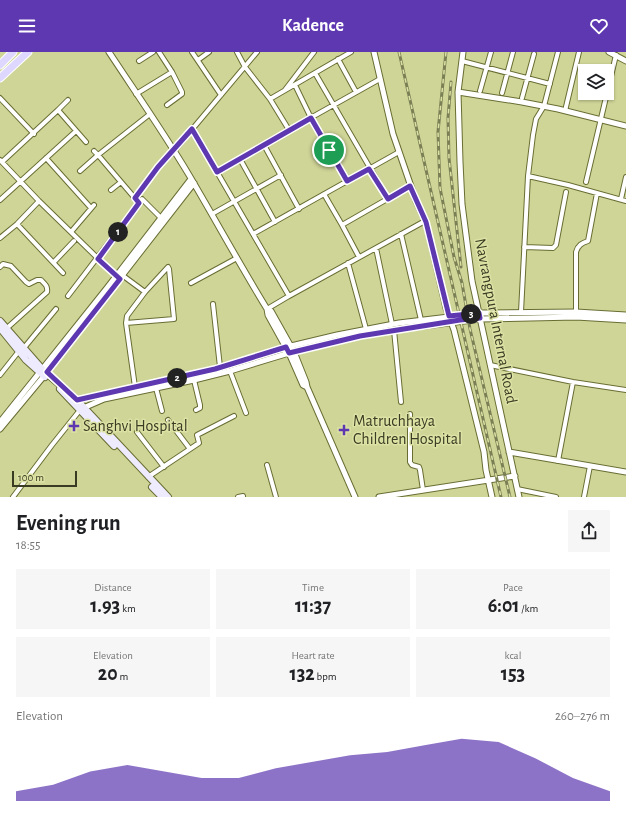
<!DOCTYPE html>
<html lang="en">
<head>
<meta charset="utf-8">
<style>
	:root { --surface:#fff; --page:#f6f6f6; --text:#202124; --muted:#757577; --accent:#5e38b0 }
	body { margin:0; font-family:"Alegreya Sans",sans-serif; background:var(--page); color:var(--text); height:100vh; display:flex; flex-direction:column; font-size:15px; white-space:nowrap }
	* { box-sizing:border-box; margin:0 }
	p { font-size:13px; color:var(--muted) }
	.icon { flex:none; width:22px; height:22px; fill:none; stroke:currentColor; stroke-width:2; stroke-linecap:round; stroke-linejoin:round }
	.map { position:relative; height:445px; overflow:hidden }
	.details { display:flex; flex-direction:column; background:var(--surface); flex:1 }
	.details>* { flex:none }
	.controls { position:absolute; left:578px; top:12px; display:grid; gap:8px }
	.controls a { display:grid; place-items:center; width:36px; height:36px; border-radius:0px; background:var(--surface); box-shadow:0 1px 3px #0004; font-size:20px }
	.scale { position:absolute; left:12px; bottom:10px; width:65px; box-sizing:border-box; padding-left:4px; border:2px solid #393b22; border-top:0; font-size:11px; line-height:14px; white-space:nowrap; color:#393b22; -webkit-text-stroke:3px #dce2a4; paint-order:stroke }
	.pin { position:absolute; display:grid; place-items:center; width:34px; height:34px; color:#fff; margin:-17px; border:2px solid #fff; border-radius:50%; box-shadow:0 1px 4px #0007 }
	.km { position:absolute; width:20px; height:20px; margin:-10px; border-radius:50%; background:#222; color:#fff; font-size:11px; line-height:20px; text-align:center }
	.round { display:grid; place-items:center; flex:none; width:42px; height:42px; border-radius:0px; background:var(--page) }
	.summary { display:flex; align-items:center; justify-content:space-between; height:68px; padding:0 16px }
	h1 { font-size:22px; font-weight:600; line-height:30px }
	.stats { display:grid; grid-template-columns:repeat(3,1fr); gap:6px; height:68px; padding:4px 16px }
	.stats div { display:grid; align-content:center; border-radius:0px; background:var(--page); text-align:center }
	.stats b { font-size:20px; font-weight:600 }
	.stats small { font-size:11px; font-weight:400 }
	.stats p { font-size:11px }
	.chart { height:112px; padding:8px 16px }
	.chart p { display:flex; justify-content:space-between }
	.chart svg { width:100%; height:72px; margin-top:4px; fill:var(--accent); opacity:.7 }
	header { display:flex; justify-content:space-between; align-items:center; height:52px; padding:0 16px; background:var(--accent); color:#fff; font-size:18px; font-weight:600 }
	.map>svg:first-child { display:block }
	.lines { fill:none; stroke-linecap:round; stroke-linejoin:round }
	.minor-casing { stroke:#696d33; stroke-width:6 }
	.tertiary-casing { stroke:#696d33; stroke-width:7 }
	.secondary-casing { stroke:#696d33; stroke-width:8 }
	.primary-casing { stroke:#fff; stroke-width:9 }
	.minor { stroke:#fff; stroke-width:4 }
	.tertiary { stroke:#fff; stroke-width:5 }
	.secondary { stroke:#eeebff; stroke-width:6 }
	.primary { stroke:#ded7ff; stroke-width:7 }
	.rail-casing { stroke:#7b7f55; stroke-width:3 }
	.rail { stroke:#dce2a4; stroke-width:1.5; stroke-dasharray:4.5; stroke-linecap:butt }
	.route-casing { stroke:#fff; stroke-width:8 }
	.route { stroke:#5e38b0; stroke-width:5 }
	.poi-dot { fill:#5e38b0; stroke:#dce2a4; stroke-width:1.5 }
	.labels { text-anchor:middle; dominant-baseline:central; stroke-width:3; stroke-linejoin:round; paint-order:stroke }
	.street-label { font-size:16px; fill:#393b22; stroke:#dce2a4 }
	.poi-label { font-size:16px; fill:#393b22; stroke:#dce2a4; text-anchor:start }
</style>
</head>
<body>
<header><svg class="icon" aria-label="menu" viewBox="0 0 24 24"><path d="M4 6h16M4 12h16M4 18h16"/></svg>Kadence<svg class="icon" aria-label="heart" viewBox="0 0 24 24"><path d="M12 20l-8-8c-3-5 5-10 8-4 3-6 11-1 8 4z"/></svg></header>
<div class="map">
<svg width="626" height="445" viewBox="0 0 626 445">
	<rect width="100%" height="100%" fill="#cfd597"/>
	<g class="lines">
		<defs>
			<path id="minor" d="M159,0L172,20L182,40V42L167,53
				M192,0L221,43
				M237,0L245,15L270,47L289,78L380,27
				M338,7L356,40
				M198,8L209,0
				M139,9L153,0
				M462,9L550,32
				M315,21L388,147
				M295,33L311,66L347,129
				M285,38L314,0
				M480,39L491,0
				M502,41L513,0
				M136,42L172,20
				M0,46L34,82
				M522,46L534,2
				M270,47L351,0
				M58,58L68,48
				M565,59L579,0
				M192,77L217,120L289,78
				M264,93L299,157
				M46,106L91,156
				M240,107L275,170
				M0,108L39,149L117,225
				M2,110L58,58L86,90
				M80,119L98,103L94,99
				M217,120L289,244L267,257
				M528,124L568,133L626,149
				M586,130L616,3
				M111,138L121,130
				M324,142L342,173
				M135,146L158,115L174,99L257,0
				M621,147L626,125
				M0,148L76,79
				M139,151L98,103L150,62
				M212,162L281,123
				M17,172L63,221
				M71,180L94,153
				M253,182L399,100
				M401,182L421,268
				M0,186L17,172L39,149
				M524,195L553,196L556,193L566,140
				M376,196L392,272
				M359,205L342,173L410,134
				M54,210L74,189
				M348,211L366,277
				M0,215L3,212L11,214L26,230L29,232L37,228H41C45,232 48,234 47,240L7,276
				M122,223L145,240
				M191,231L237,206
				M68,244L142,147L161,166
				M289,244L425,169
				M213,252L220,315
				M521,260L528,124L533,83L536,67L544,54L558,0
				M576,260V200C578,193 582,191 588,189L597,141
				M126,271L174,267L169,217L168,215L145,240L127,264L126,271L135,335
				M394,278L401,350
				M23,297L56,257
				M490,313L573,330L626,338
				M230,319L246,361
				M0,323L19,299
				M194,328L200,353V356L196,358
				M156,336L162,359
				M410,362V410L412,413L419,415L420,418L423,438
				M168,368L190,397
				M137,380L164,415
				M558,409L573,330
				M267,413L276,445
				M148,425L199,391L197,383L234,364
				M517,437L556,445
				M13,445L52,393L80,358
				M238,445L243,444
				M584,445L590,414"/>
			<path id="tertiary" d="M109,0C136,41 164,81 189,123C215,167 240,213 267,257L268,263L289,301L303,333L307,335
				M374,0L393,82L416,149L426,170L446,256L454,278L484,400L486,418L492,445
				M463,0L458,40L460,110L462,152L472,229L519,445
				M609,0L626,9
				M458,40L522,50L558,57L626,74
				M267,257L271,259L294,300L306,330L307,335L355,445
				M75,349L215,317L291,294L337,283L399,271L482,261L576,260L626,263
				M81,357L104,347L194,328L230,319L289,301L360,284L401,277L480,267L576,265L626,268
				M0,370L107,236L191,127
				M0,377L44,324L194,131
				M509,400L626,420
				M379,445L515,424"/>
			<path id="secondary" d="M0,269L43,318L77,348L168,445
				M0,276L26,308L45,325
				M60,337L114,394
				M152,435L162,445"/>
			<path id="primary" d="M0,13L13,0
				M0,26L28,0"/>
		</defs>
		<!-- minor casing -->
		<use href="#minor" class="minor-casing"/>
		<!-- tertiary casing -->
		<use href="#tertiary" class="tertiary-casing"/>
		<!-- secondary casing -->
		<use href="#secondary" class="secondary-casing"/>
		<!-- primary casing -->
		<use href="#primary" class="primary-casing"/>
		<!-- minor -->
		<use href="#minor" class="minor"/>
		<!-- tertiary -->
		<use href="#tertiary" class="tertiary"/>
		<!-- secondary -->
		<use href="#secondary" class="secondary"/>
		<!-- primary -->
		<use href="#primary" class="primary"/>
		<defs>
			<path id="rail" d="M399,0L501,445
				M446,0L438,80L440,136L454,205L462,231L470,277L510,445
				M451,30L448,66L449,106L461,215"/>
		</defs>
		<!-- rail casing -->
		<use href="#rail" class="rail-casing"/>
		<!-- rail -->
		<use href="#rail" class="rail"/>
	</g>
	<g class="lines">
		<defs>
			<path id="route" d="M311,66L347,129L369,117L388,147L410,134L426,170L449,264L479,261L480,266L460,268L360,284L289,301L286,295L215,317L77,348L47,320L120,227L98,207L139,151L135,146L158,115L192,77L217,120Z"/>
		</defs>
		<!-- route casing -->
		<use href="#route" class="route-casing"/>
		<!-- route -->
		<use href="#route" class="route"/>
	</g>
	<!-- markers -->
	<g class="poi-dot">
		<path d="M72 368h4v4h4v4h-4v4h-4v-4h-4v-4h4z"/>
		<path d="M342 372h4v4h4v4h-4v4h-4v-4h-4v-4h4z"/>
	</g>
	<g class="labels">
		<!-- street labels -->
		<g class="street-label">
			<text transform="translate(496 269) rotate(79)">Navrangpura Internal Road</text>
		</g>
		<!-- poi labels -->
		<g class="poi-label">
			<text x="353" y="369">Matruchhaya<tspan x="353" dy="18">Children Hospital</tspan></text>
			<text x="83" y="374">Sanghvi Hospital</text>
		</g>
	</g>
</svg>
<div class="controls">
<a><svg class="icon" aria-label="layers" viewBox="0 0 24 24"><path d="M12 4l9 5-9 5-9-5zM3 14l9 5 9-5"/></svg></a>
</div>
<div class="scale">100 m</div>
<div class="pin" style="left:329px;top:98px;background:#1e9e55"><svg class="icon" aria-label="arrive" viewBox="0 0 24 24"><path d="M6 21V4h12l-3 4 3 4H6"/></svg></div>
<b class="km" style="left:118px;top:180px">1</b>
<b class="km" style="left:177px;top:326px">2</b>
<b class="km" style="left:471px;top:262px">3</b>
</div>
<section class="details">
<div class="summary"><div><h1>Evening run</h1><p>18:55</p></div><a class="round"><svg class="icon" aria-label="share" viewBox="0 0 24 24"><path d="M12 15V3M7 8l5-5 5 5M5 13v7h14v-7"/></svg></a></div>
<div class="stats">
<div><p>Distance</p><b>1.93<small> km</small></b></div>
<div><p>Time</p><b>11:37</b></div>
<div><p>Pace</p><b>6:01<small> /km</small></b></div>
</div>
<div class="stats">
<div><p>Elevation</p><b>20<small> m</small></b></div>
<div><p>Heart rate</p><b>132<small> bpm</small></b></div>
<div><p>kcal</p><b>153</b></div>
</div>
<div class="chart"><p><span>Elevation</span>260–276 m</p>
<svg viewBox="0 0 160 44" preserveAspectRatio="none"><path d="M0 44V38L10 34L20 26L30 22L40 26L50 30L60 30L70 24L80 20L90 16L100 14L110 10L120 6L130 8L140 18L150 30L160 38V44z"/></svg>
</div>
</section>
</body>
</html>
